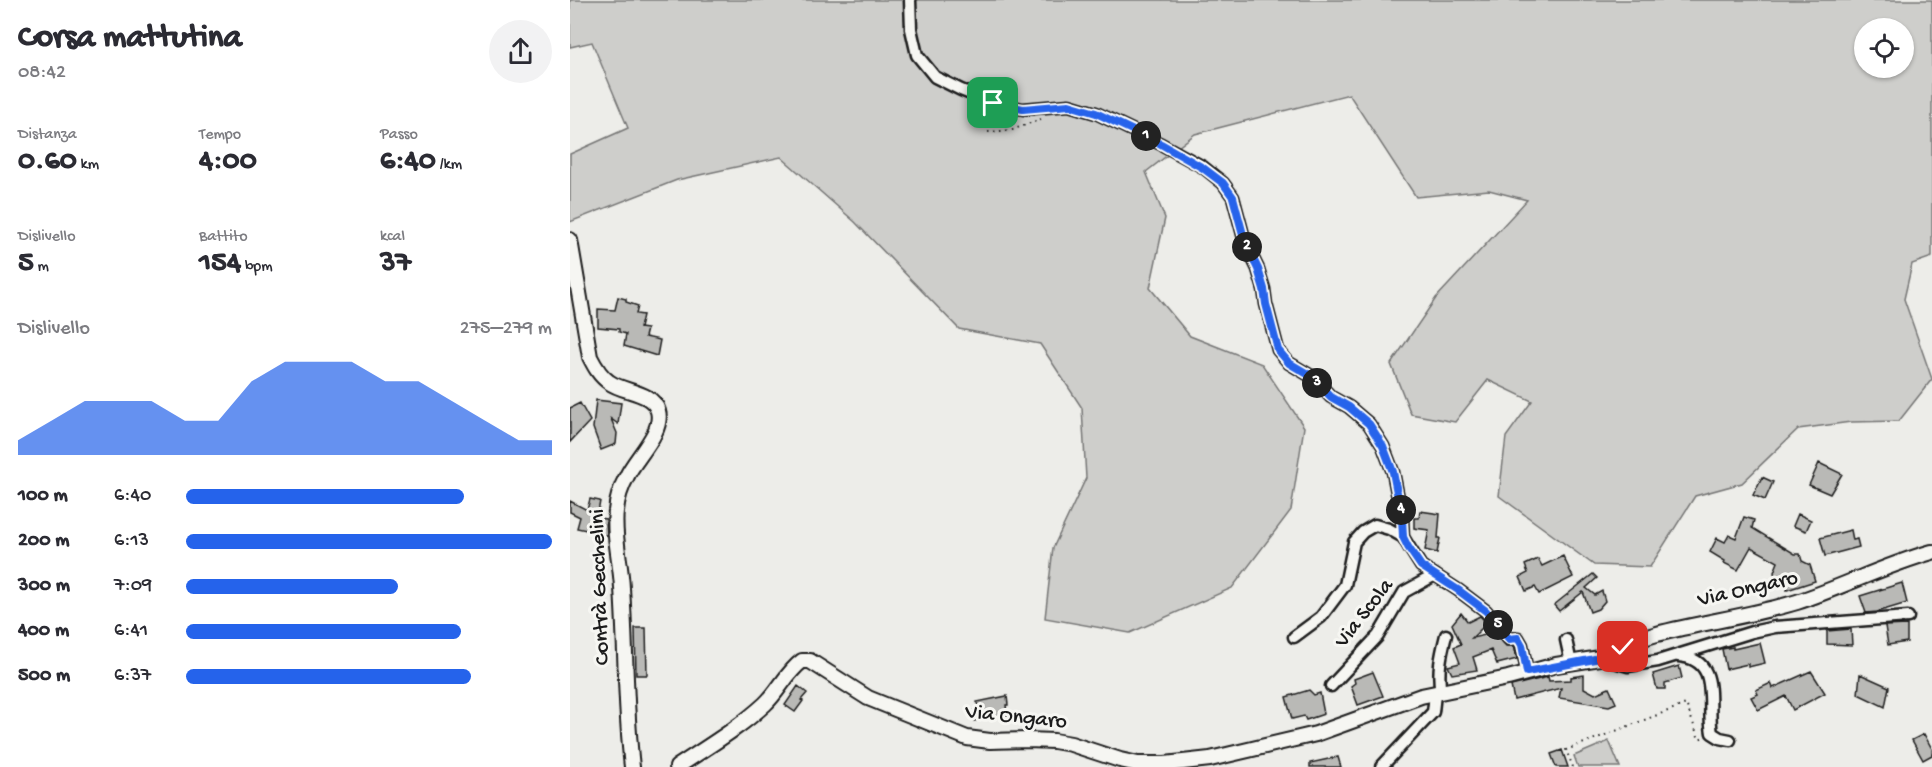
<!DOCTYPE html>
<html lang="it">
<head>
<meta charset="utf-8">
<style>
	:root { --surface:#fff; --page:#f2f2f3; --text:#2b2b33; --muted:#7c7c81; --accent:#2563eb }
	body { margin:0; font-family:"Gochi Hand",sans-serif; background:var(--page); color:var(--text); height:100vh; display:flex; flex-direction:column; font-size:22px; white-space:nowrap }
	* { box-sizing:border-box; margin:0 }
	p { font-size:20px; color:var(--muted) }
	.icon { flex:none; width:33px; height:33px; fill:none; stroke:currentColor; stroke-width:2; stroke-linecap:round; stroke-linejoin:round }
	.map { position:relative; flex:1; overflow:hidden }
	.drawer { display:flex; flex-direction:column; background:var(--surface); width:570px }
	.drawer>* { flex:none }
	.buttons { position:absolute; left:1284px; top:18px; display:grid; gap:12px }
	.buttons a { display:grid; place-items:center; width:60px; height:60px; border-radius:50%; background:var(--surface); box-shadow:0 2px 4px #0004; font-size:30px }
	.pin { position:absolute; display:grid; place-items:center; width:51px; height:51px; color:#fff; margin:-26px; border-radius:12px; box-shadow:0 3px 9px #0006 }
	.km { position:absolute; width:30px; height:30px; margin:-15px; border-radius:50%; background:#222; color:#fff; font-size:16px; line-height:30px; text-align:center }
	.round { display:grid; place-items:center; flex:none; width:63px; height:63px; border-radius:32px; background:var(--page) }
	.summary { display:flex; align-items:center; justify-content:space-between; height:102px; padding:0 18px }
	h1 { font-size:33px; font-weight:700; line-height:45px }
	.metrics { display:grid; grid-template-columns:repeat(3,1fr); gap:9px; height:102px; padding:6px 18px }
	.metrics div { display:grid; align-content:center }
	.metrics b { font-size:30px; font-weight:700 }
	.metrics small { font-size:16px; font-weight:400 }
	.metrics p { font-size:16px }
	.chart { height:168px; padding:12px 18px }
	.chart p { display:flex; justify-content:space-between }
	.chart svg { width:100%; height:108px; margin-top:6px; fill:var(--accent); opacity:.7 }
	ul { padding:0 18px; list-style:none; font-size:20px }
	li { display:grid; grid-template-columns:96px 72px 1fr; align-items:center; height:45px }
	li i { height:15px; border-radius:8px; background:var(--accent) }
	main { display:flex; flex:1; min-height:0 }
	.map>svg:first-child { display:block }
	.green { fill:#cececb; stroke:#757574; stroke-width:1.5; fill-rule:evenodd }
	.building { fill:#b9b9b6; stroke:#1c1c1c; stroke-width:1.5 }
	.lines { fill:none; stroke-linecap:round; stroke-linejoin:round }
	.minor-casing { stroke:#1c1c1c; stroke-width:15 }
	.major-casing { stroke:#1c1c1c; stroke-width:18 }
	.path { stroke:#1c1c1c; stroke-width:2; stroke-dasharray:1.5 4.5; stroke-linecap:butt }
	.minor { stroke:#f6f6f2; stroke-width:10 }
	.major { stroke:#f6f6f2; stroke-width:14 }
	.route-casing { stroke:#fff; stroke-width:12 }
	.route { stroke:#2563eb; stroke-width:8 }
	.labels { text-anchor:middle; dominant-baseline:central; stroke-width:6; stroke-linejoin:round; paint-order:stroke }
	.street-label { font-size:22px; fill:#1c1c1c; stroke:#f6f6f2 }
</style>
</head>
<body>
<main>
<section class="drawer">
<div class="summary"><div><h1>Corsa mattutina</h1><p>08:42</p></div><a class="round"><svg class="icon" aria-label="share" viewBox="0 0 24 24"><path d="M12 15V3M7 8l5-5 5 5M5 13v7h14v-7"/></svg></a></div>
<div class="metrics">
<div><p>Distanza</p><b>0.60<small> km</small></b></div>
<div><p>Tempo</p><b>4:00</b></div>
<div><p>Passo</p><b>6:40<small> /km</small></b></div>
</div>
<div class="metrics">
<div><p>Dislivello</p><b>5<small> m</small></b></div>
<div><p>Battito</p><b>154<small> bpm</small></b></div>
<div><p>kcal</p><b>37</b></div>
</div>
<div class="chart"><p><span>Dislivello</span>275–279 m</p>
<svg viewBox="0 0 160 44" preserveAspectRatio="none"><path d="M0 44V38L10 30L20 22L30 22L40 22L50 30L60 30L70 14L80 6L90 6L100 6L110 14L120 14L130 22L140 30L150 38L160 38V44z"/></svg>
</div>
<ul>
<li><b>100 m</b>6:40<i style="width:76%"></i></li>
<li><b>200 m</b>6:13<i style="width:100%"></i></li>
<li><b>300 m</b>7:09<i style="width:58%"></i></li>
<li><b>400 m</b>6:41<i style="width:75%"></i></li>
<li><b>500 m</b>6:37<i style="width:78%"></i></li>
</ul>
</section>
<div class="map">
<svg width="1362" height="767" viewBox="0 0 1362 767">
	<rect width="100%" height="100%" fill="#edede9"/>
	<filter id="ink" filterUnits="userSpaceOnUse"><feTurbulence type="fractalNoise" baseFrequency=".0167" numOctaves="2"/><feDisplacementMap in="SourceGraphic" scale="12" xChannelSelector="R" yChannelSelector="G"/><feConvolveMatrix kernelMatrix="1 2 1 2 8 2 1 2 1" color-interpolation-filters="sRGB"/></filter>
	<g filter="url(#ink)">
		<!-- green -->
		<path class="green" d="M0,0H1362V257L1342,264L1334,299L1362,379L1329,421L1281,422L1228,429L1172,483L1125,496L1080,567L1024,565L929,496L936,437L962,401L918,380L885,422L841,414L821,364L866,298L957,200L919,190L846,197L779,94L625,134L576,172L595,218L580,288L620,336L692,364L734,427L721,510L662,588L560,633L475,618L483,548L516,478L512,408L470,344L389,329L285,222L211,157L107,180L0,222V154L58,128L22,42L0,47ZM1294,28H1334V68H1294Z
			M1039,741L1050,767H1008L1004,756Z"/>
		<!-- building -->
		<path class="building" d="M48,297L56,299V302L68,306L66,314L73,315L70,328L77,329L75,337L90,340L87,356L54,346L56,334L49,332V329L28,327V309L45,310Z
			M26,400L51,403L48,424L41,419L47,433L46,444L31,450L23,428Z
			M10,403L20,421L0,442V408Z
			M1249,463L1272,474L1260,494L1239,485Z
			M1192,477L1203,482L1195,500L1183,495Z
			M20,499L30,501L27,518L36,519L37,535H26V532L7,528L10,517L0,512V501L17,510Z
			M850,511L870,514L868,538H870L867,553L855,550L859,530L844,528V518H849Z
			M1228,514L1241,520L1236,531L1223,526Z
			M1174,517L1184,520L1182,528L1225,554H1230L1232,561L1240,565L1245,581L1217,590L1214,579L1206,581L1204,572L1208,562L1181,547L1168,570L1154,563L1155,561L1140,552L1147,538L1155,542L1159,535L1166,538Z
			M1281,530L1283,540L1287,539L1289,547L1255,556L1250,538Z
			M993,556L1003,577L969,594L965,587L956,591L950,577L958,573L955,565L968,559L972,566Z
			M1023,574L1027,578L1016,588L1025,595L1032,591L1035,601L1028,609L1020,612L1013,592L989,611L984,605Z
			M1332,583L1337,603L1307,612L1296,613L1290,596Z
			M891,613L898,622L910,616L917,623L902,638L924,633L936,646H944L947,659L927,664L921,650L903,657L907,670L882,674L878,666L890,663L884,647L891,644L882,624Z
			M1337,625V642L1318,645L1315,626Z
			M65,628H76L77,675H66Z
			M1281,629L1282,645L1257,644V631Z
			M1190,643L1195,663L1178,667V664L1156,669L1152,649L1163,647V649Z
			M1109,666L1112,678L1095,683V689H1087L1083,674Z
			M1241,671L1255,693L1223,710L1216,696L1188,710L1181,697L1188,694L1186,690L1201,683L1203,688Z
			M803,672L813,696L788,705L781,686L785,683L784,679Z
			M1290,674L1319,687L1315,707L1288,694Z
			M1014,675V688L1025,694L1039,688L1046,703L1039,706L989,698L991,688L944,700L941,686L978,677L979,681L1001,680V677Z
			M228,686L237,693L231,700L233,701L225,712L215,705Z
			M739,690L744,695L750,693L754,714L736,720L734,716L722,719L716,697Z
			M437,696L438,705H436L437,715L404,721L402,711L408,710L407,702Z
			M1354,734L1362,749V755L1353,760L1342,740Z
			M992,750L998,767H986L981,754Z
			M768,757L771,767H740V763Z"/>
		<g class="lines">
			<defs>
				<path id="minor" d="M340,0L341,29L347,55L365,77L391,90L423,103L453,109L499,105L526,113L591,144L633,167L653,183L663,197L675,242L688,269L694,289L696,304L708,350L719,363L741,376L761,397L779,407L799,424L813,446L823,472L832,518L833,537L839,547L851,566L888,590L916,611L939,639L948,638L952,645L957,672
					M724,637L751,617L775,585L784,542L793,532L805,525L819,529L833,537
					M996,640L1001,663
					M1108,656C1152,659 1136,703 1142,733L1150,738L1160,740
					M1030,658L1058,666L1088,661L1182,632L1205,627L1338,617
					M761,686L808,636L834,592L865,575
					M871,693C867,672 871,655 876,635
					M811,767L863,712L865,694"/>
				<path id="major" d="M0,240L20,357C25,367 30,376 39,382C54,393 82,391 88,411C94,432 65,458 57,476C51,487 47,499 46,511C43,536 51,563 52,588C56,648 55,707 62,767
					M107,767C137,747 169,728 195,704C209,691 216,673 232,661H240L298,698L397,738L420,741L458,740L484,741L501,744L550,760L568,764H595L640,759L746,734L851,696L938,678L986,665L1030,658L1067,640L1087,634C1133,622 1181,616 1227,602C1273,587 1315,565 1362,552"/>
			</defs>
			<!-- minor casing -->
			<use href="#minor" class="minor-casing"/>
			<!-- major casing -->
			<use href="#major" class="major-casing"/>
			<!-- path -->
			<path class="path" d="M418,132L442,130L471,119
				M1003,767L996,750L1116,704L1129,739L1134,737"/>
			<!-- minor -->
			<use href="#minor" class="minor"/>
			<!-- major -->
			<use href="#major" class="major"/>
		</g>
	</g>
	<g class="lines" filter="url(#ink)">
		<defs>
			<path id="route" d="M423,103L453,109L499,105L526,113L591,144L633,168L653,183L663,197L675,242L688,269L694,289L696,304L708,350L719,363L741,376L761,397L779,407L799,424L813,446L823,472L832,518L833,537L838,547L851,566L888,590L916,611L939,639L948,638L952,645L957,672L1030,658L1053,647"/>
		</defs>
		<!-- route casing -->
		<use href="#route" class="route-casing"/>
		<!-- route -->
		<use href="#route" class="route"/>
	</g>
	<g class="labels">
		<!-- street labels -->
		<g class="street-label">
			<text transform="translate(31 587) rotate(-92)">Contrà Gecchelini</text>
			<text transform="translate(1178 590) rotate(-13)">Via Ongaro</text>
			<text transform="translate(795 614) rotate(-52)">Via Scola</text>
			<text transform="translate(446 718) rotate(6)">Via Ongaro</text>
		</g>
	</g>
</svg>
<div class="buttons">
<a><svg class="icon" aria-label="locate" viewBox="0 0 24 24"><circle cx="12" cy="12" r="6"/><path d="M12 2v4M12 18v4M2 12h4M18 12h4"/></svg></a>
</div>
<div class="pin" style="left:423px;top:103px;background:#1e9e55"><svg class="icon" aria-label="arrive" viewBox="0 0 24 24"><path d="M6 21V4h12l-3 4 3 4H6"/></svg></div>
<div class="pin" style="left:1053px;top:647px;background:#d93025"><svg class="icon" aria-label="check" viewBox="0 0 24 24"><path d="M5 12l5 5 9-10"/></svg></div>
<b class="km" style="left:576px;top:136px">1</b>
<b class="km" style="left:677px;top:247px">2</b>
<b class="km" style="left:747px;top:383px">3</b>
<b class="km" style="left:831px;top:510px">4</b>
<b class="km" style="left:928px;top:625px">5</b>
</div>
</main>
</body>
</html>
